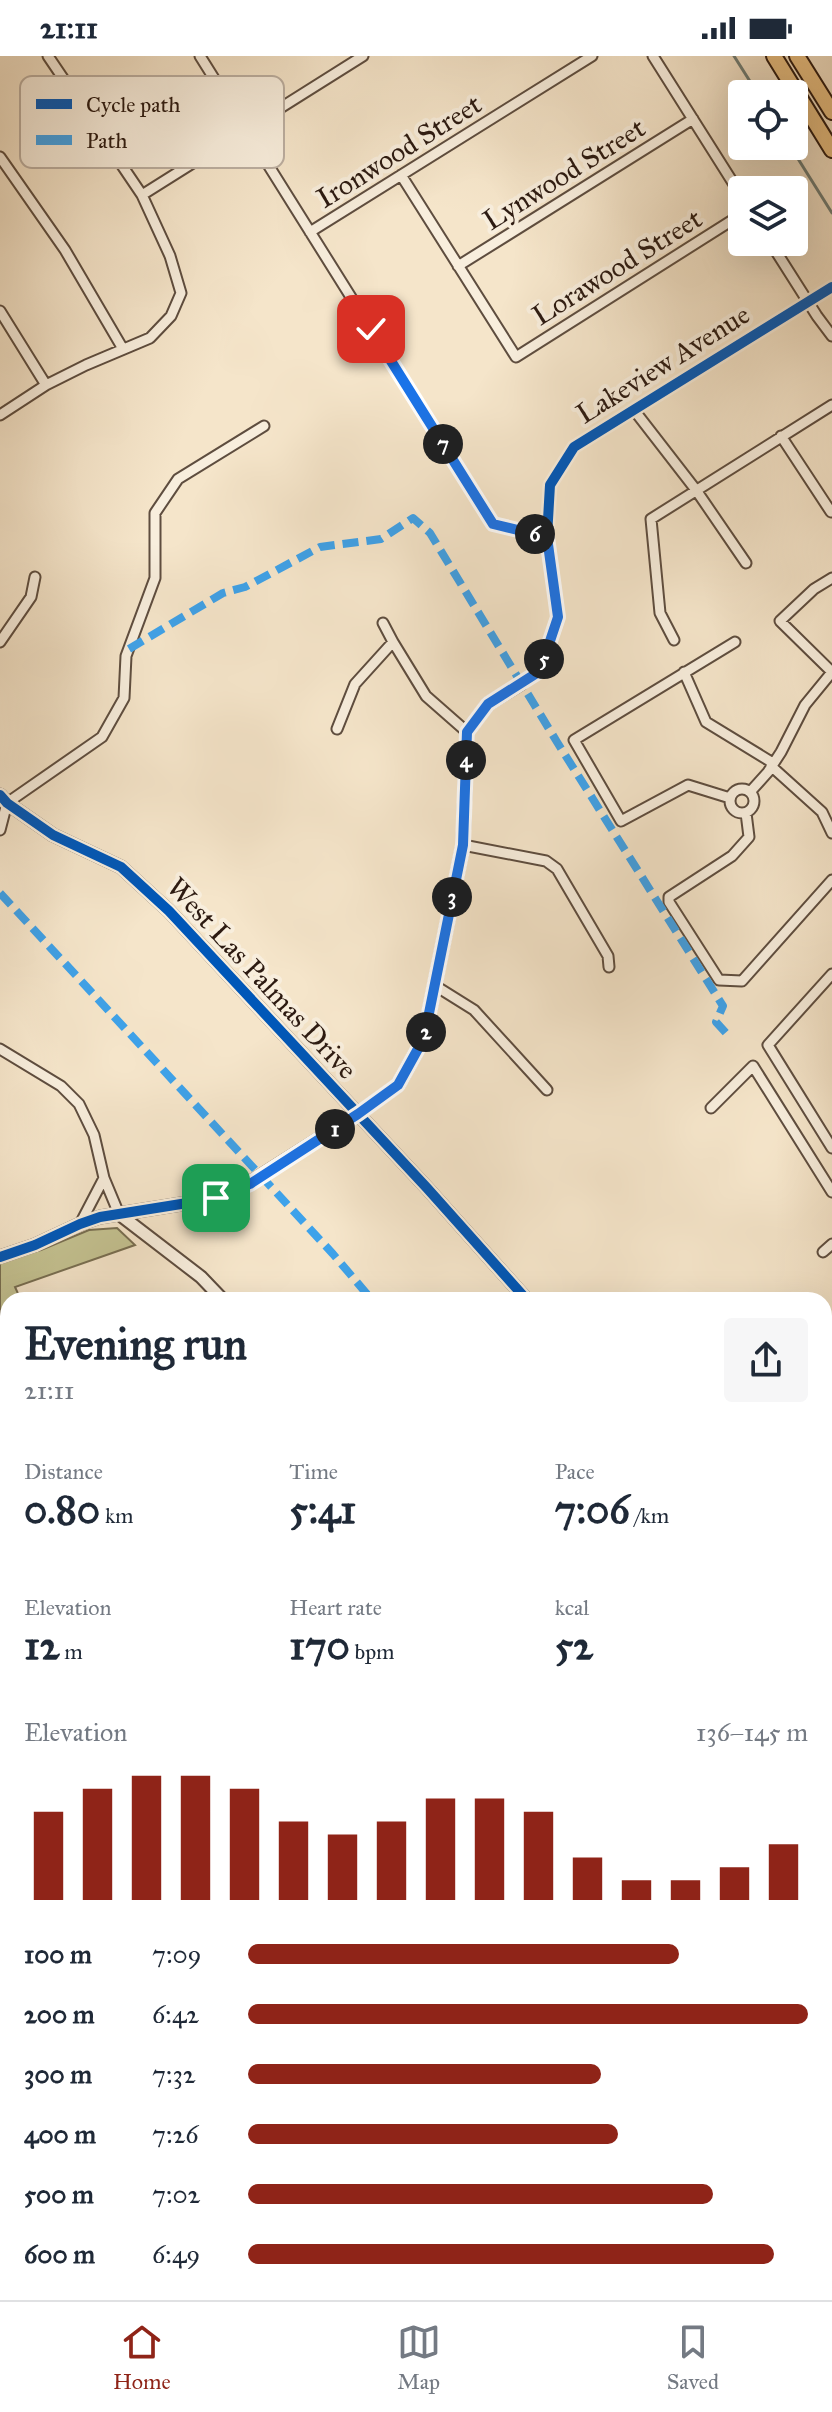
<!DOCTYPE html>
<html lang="en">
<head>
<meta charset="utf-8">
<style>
	:root { --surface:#fff; --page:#f6f6f7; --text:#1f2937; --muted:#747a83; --line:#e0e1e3; --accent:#8f2418 }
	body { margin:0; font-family:"IM FELL Great Primer",serif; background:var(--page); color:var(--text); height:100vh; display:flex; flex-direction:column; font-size:30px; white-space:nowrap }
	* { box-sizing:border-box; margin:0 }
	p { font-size:26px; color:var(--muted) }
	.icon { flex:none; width:44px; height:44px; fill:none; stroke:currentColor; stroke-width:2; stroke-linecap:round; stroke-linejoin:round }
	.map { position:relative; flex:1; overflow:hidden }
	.side { position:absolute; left:0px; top:1236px; width:832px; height:1008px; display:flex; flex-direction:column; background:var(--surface); border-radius:24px 24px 0 0; box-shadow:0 8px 32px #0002 }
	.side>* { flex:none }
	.controls { position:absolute; left:728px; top:24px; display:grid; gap:16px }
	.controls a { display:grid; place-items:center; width:80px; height:80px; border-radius:8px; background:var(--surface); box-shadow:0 8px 32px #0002; font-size:40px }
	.pin { position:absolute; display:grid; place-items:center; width:68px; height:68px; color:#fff; margin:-34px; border-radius:16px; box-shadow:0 4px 12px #0006 }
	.km { position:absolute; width:40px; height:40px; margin:-20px; border-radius:50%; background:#222; color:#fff; font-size:22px; line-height:40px; text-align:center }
	.round { display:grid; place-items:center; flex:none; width:84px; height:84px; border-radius:8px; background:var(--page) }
	.head { display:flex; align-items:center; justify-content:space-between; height:136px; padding:0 24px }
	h1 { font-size:44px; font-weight:700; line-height:60px }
	.figures { display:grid; grid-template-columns:repeat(3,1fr); gap:12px; height:136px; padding:8px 24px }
	.figures div { display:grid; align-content:center }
	.figures b { font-size:40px; font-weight:700 }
	.figures small { font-size:22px; font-weight:400 }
	.figures p { font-size:22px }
	.chart { height:224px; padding:16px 24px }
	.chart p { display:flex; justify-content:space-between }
	.chart svg { width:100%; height:144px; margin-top:8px; stroke:var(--accent); stroke-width:6 }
	ul { padding:0 24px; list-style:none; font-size:26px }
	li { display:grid; grid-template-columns:128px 96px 1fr; align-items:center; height:60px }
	li i { height:20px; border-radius:10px; background:var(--accent) }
	.status { display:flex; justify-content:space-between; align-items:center; height:56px; padding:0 40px; background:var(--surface); direction:ltr }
	.status svg { height:22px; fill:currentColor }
	.tabs { display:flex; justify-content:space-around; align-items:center; height:112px; border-top:2px solid var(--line); background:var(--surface); font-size:22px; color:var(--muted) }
	.tabs a { display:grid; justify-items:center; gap:4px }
	.tabs .selected { color:var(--accent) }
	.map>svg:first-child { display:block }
	.green { fill:#c4c291; stroke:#786e51; stroke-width:2 }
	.water { fill:#9cbfb9; stroke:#6f7d76; stroke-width:2 }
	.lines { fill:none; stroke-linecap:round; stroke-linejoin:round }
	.stream { stroke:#6f7d76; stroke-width:3 }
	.minor-casing { stroke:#5e4d3f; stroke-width:13 }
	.tertiary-casing { stroke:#5e4d3f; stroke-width:15 }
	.primary-casing { stroke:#2c1a11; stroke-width:18 }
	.minor { stroke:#f8eedd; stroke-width:9 }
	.tertiary { stroke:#f8eedd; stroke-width:11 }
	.primary { stroke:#eac285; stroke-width:14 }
	.quiet { stroke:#3ea2ea; stroke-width:8; stroke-dasharray:16 8; stroke-linecap:butt }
	.cycleway-casing { stroke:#f8eedd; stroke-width:15 }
	.cycleway { stroke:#0057b8; stroke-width:10 }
	.route-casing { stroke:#fff; stroke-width:16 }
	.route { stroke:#1a73e8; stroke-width:10 }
	.labels { text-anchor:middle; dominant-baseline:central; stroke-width:8; stroke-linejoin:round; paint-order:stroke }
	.street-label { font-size:28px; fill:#2c1a11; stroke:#f8eedd }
	.key { fill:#f8eedd; stroke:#bbaea0; stroke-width:2 }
	.key-label { font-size:22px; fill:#2c1a11 }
</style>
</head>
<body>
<div class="status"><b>21:11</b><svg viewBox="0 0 49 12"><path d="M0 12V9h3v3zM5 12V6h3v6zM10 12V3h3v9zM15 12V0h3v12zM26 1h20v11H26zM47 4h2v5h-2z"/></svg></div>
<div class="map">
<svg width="832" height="2244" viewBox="0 0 832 2244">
	<rect width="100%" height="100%" fill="#f5e5ca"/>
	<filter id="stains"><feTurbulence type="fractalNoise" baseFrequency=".0025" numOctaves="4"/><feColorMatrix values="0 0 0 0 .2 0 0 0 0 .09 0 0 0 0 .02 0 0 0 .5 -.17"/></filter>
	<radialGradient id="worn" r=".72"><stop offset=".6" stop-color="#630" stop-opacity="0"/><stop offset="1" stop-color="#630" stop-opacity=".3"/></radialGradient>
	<!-- green -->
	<path class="green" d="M117,1172L135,1189L15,1231L21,1244H8V1396L0,1391V1204L41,1194L89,1174Z"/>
	<!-- water -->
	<path class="water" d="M0,1266L8,1282V1370L0,1363Z"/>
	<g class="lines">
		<!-- stream -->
		<path class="stream" d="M734,0L758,38
			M790,90L832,157"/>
		<defs>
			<path id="minor" d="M200,0L493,468L547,481
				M653,0L742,141
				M0,101L65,194L123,293
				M401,119L516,301L742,158
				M142,139L363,0
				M310,176L592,0
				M770,186L817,260L832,280
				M458,210L693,63
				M0,255L46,329
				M634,354L696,434L746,507
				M0,359L46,329L86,309L150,282L171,260L181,237L170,200L142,139L48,0
				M781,380L831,456
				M383,567L393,586
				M674,584L660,557L651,463L832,349
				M0,586L31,541L35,521
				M684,616L706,666L773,707
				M832,616L780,565L814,533L832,522
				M522,627L540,615L558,561L547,481L550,429L574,391L832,231
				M337,673L355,628L393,586L426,640L467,676
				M771,710L822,756L832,777
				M730 745a12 12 0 1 1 24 0a12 12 0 1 1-24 0Z
				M750,736L768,716L781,696L805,649L832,616
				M730,742L688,729L621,765L574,684L735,586
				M746,757L749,781L732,800L669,841V846L719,924L742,925L832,824
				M0,774L7,747L102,681L124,642L126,600L155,522V457L178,423L264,370
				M463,789L546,805L557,813L608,900L609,911
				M832,918L768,989L832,1092
				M434,929L474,954L547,1034
				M0,993L61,1030L79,1048L94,1079L104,1122L119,1158
				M711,1052L753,1010L832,1136
				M80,1168L104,1122
				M823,1196L832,1188
				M0,1510L8,1511
				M824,1932L832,1924
				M0,1935L8,1925
				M0,2121L8,2128
				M171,2244L180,2236
				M383,2244L384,2236
				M511,2244L528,2236"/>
			<path id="tertiary" d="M0,739L7,747L53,779L121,811L169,855L427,1132L527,1244
				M119,1158L201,1221L223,1244
				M0,1201L35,1189L80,1168L100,1161L206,1144L238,1134L358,1058L398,1029L424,982L463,789L467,676L488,648L522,627
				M824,1569L832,1578
				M824,1993L832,2010
				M832,2170C828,2190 822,2208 832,2227"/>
			<path id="primary" d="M774,0L832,94
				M797,0L832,56
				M824,1454L832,1444
				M0,2229L8,2221"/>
		</defs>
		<!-- minor casing -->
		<use href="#minor" class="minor-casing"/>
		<!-- tertiary casing -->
		<use href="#tertiary" class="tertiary-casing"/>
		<!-- primary casing -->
		<use href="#primary" class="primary-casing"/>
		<!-- minor -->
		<use href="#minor" class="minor"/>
		<!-- tertiary -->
		<use href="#tertiary" class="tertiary"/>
		<!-- primary -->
		<use href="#primary" class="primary"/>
		<!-- quiet -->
		<path class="quiet" d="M129,593L223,537L245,531L320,491L381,483L413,462L430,477L557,686L723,950L716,966L726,977
			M0,837L333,1198L372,1244
			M0,1384L8,1388
			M0,1780L8,1771"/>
		<defs>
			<path id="cycleway" d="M0,739L7,747L53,779L121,811L169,855L427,1132L527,1244
				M0,1201L35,1189L80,1168L100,1161L206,1144L238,1134L358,1058L398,1029L424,982L463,789L467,676L488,648L540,615L558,561L547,481L550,429L574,391L832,231"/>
		</defs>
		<!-- cycleway casing -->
		<use href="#cycleway" class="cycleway-casing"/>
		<!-- cycleway -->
		<use href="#cycleway" class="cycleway"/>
	</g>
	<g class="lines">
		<defs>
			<path id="route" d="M216,1142L250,1128L358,1058L398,1029L424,982L463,789L467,676L488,648L540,615L558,561L547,481L493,468L371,273"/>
		</defs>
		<!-- route casing -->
		<use href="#route" class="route-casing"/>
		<!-- route -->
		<use href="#route" class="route"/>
	</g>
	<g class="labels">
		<!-- street labels -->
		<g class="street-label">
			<text transform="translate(399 95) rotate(-32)">Ironwood Street</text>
			<text transform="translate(564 118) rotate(-32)">Lynwood Street</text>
			<text transform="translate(617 211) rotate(-32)">Lorawood Street</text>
			<text transform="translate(663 308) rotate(-32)">Lakeview Avenue</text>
			<text transform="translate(262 922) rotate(47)">West Las Palmas Drive</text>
		</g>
	</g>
	<!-- legend -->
	<rect x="20" y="20" width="264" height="92" rx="12" class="key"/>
	<rect x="36" y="43" width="36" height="10" fill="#0057b8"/>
	<rect x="36" y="79" width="36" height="10" fill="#3ea2ea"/>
	<g class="key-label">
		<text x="86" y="56">Cycle path</text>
		<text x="86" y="92">Path</text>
	</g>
	<rect width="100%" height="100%" filter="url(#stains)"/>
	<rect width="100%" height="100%" fill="url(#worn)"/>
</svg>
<div class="controls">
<a><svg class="icon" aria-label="locate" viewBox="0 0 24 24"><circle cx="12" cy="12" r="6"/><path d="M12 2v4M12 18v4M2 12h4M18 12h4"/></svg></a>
<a><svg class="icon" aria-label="layers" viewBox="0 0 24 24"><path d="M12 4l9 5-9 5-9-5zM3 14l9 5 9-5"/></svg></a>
</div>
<div class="pin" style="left:216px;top:1142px;background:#1e9e55"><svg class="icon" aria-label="arrive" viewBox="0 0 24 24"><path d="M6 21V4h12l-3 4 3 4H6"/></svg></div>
<div class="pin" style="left:371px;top:273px;background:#d93025"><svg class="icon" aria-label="check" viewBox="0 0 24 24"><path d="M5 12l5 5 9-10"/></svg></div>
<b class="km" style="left:335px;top:1073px">1</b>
<b class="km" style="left:426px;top:976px">2</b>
<b class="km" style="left:452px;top:841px">3</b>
<b class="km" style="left:466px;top:704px">4</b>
<b class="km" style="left:544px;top:603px">5</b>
<b class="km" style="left:535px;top:478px">6</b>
<b class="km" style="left:443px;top:388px">7</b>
<section class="side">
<div class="head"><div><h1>Evening run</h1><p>21:11</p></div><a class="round"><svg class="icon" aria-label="share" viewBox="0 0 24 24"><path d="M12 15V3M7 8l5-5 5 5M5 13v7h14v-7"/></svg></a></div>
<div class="figures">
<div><p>Distance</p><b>0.80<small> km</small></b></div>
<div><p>Time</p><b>5:41</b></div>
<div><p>Pace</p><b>7:06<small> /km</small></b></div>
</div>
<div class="figures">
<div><p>Elevation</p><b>12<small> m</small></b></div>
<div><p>Heart rate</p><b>170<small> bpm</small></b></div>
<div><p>kcal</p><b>52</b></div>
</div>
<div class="chart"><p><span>Elevation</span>136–145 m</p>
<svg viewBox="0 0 160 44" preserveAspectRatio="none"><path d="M5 44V17M15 44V10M25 44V6M35 44V6M45 44V10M55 44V20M65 44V24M75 44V20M85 44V13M95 44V13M105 44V17M115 44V31M125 44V38M135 44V38M145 44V34M155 44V27"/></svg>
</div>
<ul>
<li><b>100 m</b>7:09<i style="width:77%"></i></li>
<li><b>200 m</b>6:42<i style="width:100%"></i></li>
<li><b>300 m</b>7:32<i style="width:63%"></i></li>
<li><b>400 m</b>7:26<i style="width:66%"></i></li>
<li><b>500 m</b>7:02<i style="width:83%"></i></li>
<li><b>600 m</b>6:49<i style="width:94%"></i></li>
</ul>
</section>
</div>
<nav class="tabs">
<a class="selected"><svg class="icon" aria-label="home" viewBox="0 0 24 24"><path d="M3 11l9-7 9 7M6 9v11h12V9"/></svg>Home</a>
<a><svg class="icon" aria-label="map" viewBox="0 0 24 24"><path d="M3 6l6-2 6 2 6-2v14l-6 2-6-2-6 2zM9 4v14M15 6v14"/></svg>Map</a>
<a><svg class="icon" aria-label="saved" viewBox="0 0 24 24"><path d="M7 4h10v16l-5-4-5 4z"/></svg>Saved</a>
</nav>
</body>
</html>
